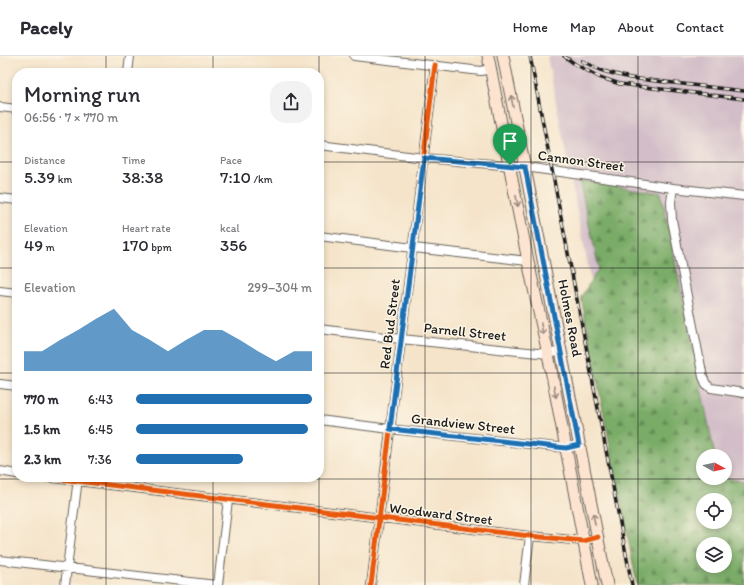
<!DOCTYPE html>
<html lang="en">
<head>
<meta charset="utf-8">
<style>
	:root { --surface:#fff; --page:#f2f2f3; --text:#2b2b33; --muted:#7c7c81; --line:#e1e1e2; --accent:#1f6fb2 }
	body { margin:0; font-family:Itim,sans-serif; background:var(--page); color:var(--text); height:100vh; display:flex; flex-direction:column; font-size:15px; white-space:nowrap }
	* { box-sizing:border-box; margin:0 }
	p { font-size:13px; color:var(--muted) }
	.icon { flex:none; width:22px; height:22px; fill:none; stroke:currentColor; stroke-width:2; stroke-linecap:round; stroke-linejoin:round }
	.map { position:relative; flex:1; overflow:hidden }
	.details { position:absolute; left:12px; top:12px; width:312px; height:414px; display:flex; flex-direction:column; background:var(--surface); border-radius:16px; box-shadow:0 2px 6px #0003 }
	.details>* { flex:none }
	.needle { width:26px; rotate:98deg }
	.controls { position:absolute; left:696px; top:393px; display:grid; gap:8px }
	.controls a { display:grid; place-items:center; width:36px; height:36px; border-radius:50%; background:var(--surface); box-shadow:0 2px 6px #0003; font-size:20px }
	.pin { position:absolute; display:grid; place-items:center; width:34px; height:34px; color:#fff; margin:-41px -17px; border-radius:50% 50% 50% 0; rotate:-45deg; box-shadow:0 0 4px #0007 }
	.pin .icon { rotate:45deg }
	.round { display:grid; place-items:center; flex:none; width:42px; height:42px; border-radius:16px; background:var(--page) }
	.head { display:flex; align-items:center; justify-content:space-between; height:68px; padding:0 12px }
	h1 { font-size:22px; font-weight:600; line-height:30px }
	.metrics { display:grid; grid-template-columns:repeat(3,1fr); gap:6px; height:68px; padding:4px 12px }
	.metrics div { display:grid; align-content:center }
	.metrics b { font-size:17px; font-weight:600 }
	.metrics small { font-size:11px; font-weight:400 }
	.metrics p { font-size:11px }
	.chart { height:112px; padding:8px 12px }
	.chart p { display:flex; justify-content:space-between }
	.chart svg { width:100%; height:72px; margin-top:4px; fill:var(--accent); opacity:.7 }
	ul { padding:0 12px; list-style:none; font-size:13px }
	li { display:grid; grid-template-columns:64px 48px 1fr; align-items:center; height:30px }
	li i { height:10px; border-radius:5px; background:var(--accent) }
	header { display:flex; align-items:center; gap:24px; box-sizing:border-box; height:56px; padding:0 20px; background:var(--surface); border-bottom:1px solid var(--line) }
	header strong { font-size:19px }
	nav { display:flex; gap:22px; margin-inline-start:auto; font-size:14px }
	.map>svg:first-child { display:block }
	.industrial { fill:#d2bdc8; fill-rule:evenodd }
	.forest { fill:url(#forest-firs); stroke:#4b6442; fill-rule:evenodd }
	.lines { fill:none; stroke-linecap:round; stroke-linejoin:round }
	.minor-casing { stroke:#686259; stroke-width:10 }
	.secondary-casing { stroke:#686259; stroke-width:13 }
	.minor { stroke:#fff; stroke-width:8 }
	.secondary { stroke:#fde4d1; stroke-width:11 }
	.rail-casing { stroke:#1c1c1c; stroke-width:3.5 }
	.rail { stroke:#fcf5e5; stroke-width:2; stroke-dasharray:6; stroke-linecap:butt }
	.cycleway-casing { stroke:#fcf5e5; stroke-width:8 }
	.cycleway { stroke:#e8590c; stroke-width:5 }
	.oneway { stroke:#988a80 }
	.route-casing { stroke:#fff; stroke-width:8 }
	.route { stroke:#1f6fb2; stroke-width:5 }
	.grid { fill:none; stroke:#1c1c1c; stroke-width:1; stroke-opacity:0.55 }
	.labels { text-anchor:middle; dominant-baseline:central; stroke-width:3; stroke-linejoin:round; paint-order:stroke }
	.street-label { font-size:14px; fill:#1c1c1c; stroke:#fcf5e5 }
</style>
</head>
<body>
<header>
<strong>Pacely</strong>
<nav><a>Home</a><a>Map</a><a>About</a><a>Contact</a></nav>
</header>
<div class="map">
<svg width="744" height="529" viewBox="0 0 744 529">
	<defs>
		<pattern id="forest-firs" width="22" height="20" patternUnits="userSpaceOnUse"><rect width="22" height="20" fill="#7aac67"/><path d="M5 1l3.5 6h-7zM16 11l3.5 6h-7z" fill="#638b54"/></pattern>
	</defs>
	<rect width="100%" height="100%" fill="#fcf5e5"/>
	<filter id="ink" filterUnits="userSpaceOnUse"><feTurbulence type="fractalNoise" baseFrequency=".025" numOctaves="2"/><feDisplacementMap in="SourceGraphic" scale="8" xChannelSelector="R" yChannelSelector="G"/><feConvolveMatrix kernelMatrix="1 2 1 2 8 2 1 2 1" color-interpolation-filters="sRGB"/></filter>
	<filter id="wash" filterUnits="userSpaceOnUse"><feTurbulence type="fractalNoise" baseFrequency=".012" numOctaves="4" result="noise"/><feDisplacementMap in="SourceGraphic" scale="16" xChannelSelector="R" yChannelSelector="G"/><feGaussianBlur stdDeviation="0.9" result="paint"/><feColorMatrix in="noise" values="0 0 0 0 0 0 0 0 0 0 0 0 0 0 0 0 0 1.4 0 .05"/><feComposite in="paint" operator="in"/></filter>
	<g filter="url(#wash)">
		<rect width="100%" height="100%" fill="#f5e4ca"/>
		<!-- industrial -->
		<path class="industrial" d="M547,0H744V529H650ZM703,400H725V422H703ZM703,444H725V466H703ZM703,488H725V510H703Z"/>
		<!-- forest -->
		<path class="forest" d="M579,124L661,137L715,400H703V422H724L744,425V529H637L581,241L599,212ZM703,444H725V466H703ZM703,488H725V510H703Z"/>
	</g>
	<g filter="url(#ink)">
		<g class="lines">
			<defs>
				<path id="minor" d="M354,0L481,15L490,13
					M128,17L130,0
					M0,51L17,53
					M319,89L424,102L525,111L673,132L744,140
					M673,132L671,146L672,164L703,321L706,328L711,332L744,337
					M0,142L17,144
					M319,180L405,191L528,205
					M0,235L17,237
					M319,273L401,283L548,298L562,295
					M0,328L17,330
					M319,364L390,373L566,392L579,389
					M0,415L17,418
					M44,421L530,480L583,485L598,481
					M0,504L216,529
					M65,529L78,422
					M218,529L228,444
					M371,529L435,9
					M524,529L530,480"/>
				<path id="secondary" d="M488,0L528,205L548,298L592,529
					M503,0L607,529"/>
			</defs>
			<!-- minor casing -->
			<use href="#minor" class="minor-casing"/>
			<!-- secondary casing -->
			<use href="#secondary" class="secondary-casing"/>
			<!-- minor -->
			<use href="#minor" class="minor"/>
			<!-- secondary -->
			<use href="#secondary" class="secondary"/>
			<defs>
				<path id="rail" d="M530,0L632,529
					M564,0L575,8L599,21L620,28L744,43
					M582,5L603,15L630,22L744,35"/>
			</defs>
			<!-- rail casing -->
			<use href="#rail" class="rail-casing"/>
			<!-- rail -->
			<use href="#rail" class="rail"/>
			<defs>
				<path id="cycleway" d="M44,421L530,480L583,485L598,481
					M371,529L435,9"/>
			</defs>
			<!-- cycleway casing -->
			<use href="#cycleway" class="cycleway-casing"/>
			<!-- cycleway -->
			<use href="#cycleway" class="cycleway"/>
		</g>
		<!-- one-way arrows -->
		<defs><path id="oneway-shaft" d="M-6 0H5M1.5-3L5.5 0L1.5 3" fill="none" stroke-width="1.6" stroke-linecap="round" stroke-linejoin="round"/></defs>
		<g class="oneway">
			<use href="#oneway-shaft" transform="translate(512 45) rotate(-101)"/>
			<use href="#oneway-shaft" transform="translate(517 145) rotate(79)"/>
			<use href="#oneway-shaft" transform="translate(542 273) rotate(78)"/>
			<use href="#oneway-shaft" transform="translate(555 336) rotate(79)"/>
			<use href="#oneway-shaft" transform="translate(594 463) rotate(-101)"/>
		</g>
	</g>
	<g class="lines" filter="url(#ink)">
		<defs>
			<path id="route" d="M424,102L525,111L579,389L566,392L390,373Z"/>
		</defs>
		<!-- route casing -->
		<use href="#route" class="route-casing"/>
		<!-- route -->
		<use href="#route" class="route"/>
	</g>
	<!-- grid -->
	<path class="grid" d="M106,0V17M213,0V17M319,0V17M425,0V529M531,0V529M638,0V529M0,106H17M319,106H744M0,212H17M319,212H744M0,317H17M319,317H744M106,421V529M213,421V529M319,421V529M0,423H744"/>
	<g class="labels">
		<!-- street labels -->
		<g class="street-label">
			<text transform="translate(581 105) rotate(8)">Cannon Street</text>
			<text transform="translate(570 262) rotate(79)">Holmes Road</text>
			<text transform="translate(390 268) rotate(-83)">Red Bud Street</text>
			<text transform="translate(465 276) rotate(6)">Parnell Street</text>
			<text transform="translate(463 368) rotate(6)">Grandview Street</text>
			<text transform="translate(441 458) rotate(7)">Woodward Street</text>
		</g>
	</g>
</svg>
<div class="controls">
<a><svg class="needle" viewBox="-14 -14 28 28"><path d="M0-13l5 13h-10z" fill="#e53935"/><path d="M0 13l5-13h-10z" fill="#7c7c81"/></svg></a>
<a><svg class="icon" aria-label="locate" viewBox="0 0 24 24"><circle cx="12" cy="12" r="6"/><path d="M12 2v4M12 18v4M2 12h4M18 12h4"/></svg></a>
<a><svg class="icon" aria-label="layers" viewBox="0 0 24 24"><path d="M12 4l9 5-9 5-9-5zM3 14l9 5 9-5"/></svg></a>
</div>
<div class="pin" style="left:510px;top:109px;background:#1e9e55"><svg class="icon" aria-label="arrive" viewBox="0 0 24 24"><path d="M6 21V4h12l-3 4 3 4H6"/></svg></div>
<section class="details">
<div class="head"><div><h1>Morning run</h1><p>06:56 · 7 × 770 m</p></div><a class="round"><svg class="icon" aria-label="share" viewBox="0 0 24 24"><path d="M12 15V3M7 8l5-5 5 5M5 13v7h14v-7"/></svg></a></div>
<div class="metrics">
<div><p>Distance</p><b>5.39<small> km</small></b></div>
<div><p>Time</p><b>38:38</b></div>
<div><p>Pace</p><b>7:10<small> /km</small></b></div>
</div>
<div class="metrics">
<div><p>Elevation</p><b>49<small> m</small></b></div>
<div><p>Heart rate</p><b>170<small> bpm</small></b></div>
<div><p>kcal</p><b>356</b></div>
</div>
<div class="chart"><p><span>Elevation</span>299–304 m</p>
<svg viewBox="0 0 160 44" preserveAspectRatio="none"><path d="M0 44V32L10 32L20 25L30 19L40 12L50 6L60 19L70 25L80 32L90 25L100 19L110 19L120 25L130 32L140 38L150 32L160 32V44z"/></svg>
</div>
<ul>
<li><b>770 m</b>6:43<i style="width:100%"></i></li>
<li><b>1.5 km</b>6:45<i style="width:98%"></i></li>
<li><b>2.3 km</b>7:36<i style="width:61%"></i></li>
</ul>
</section>
</div>
</body>
</html>
